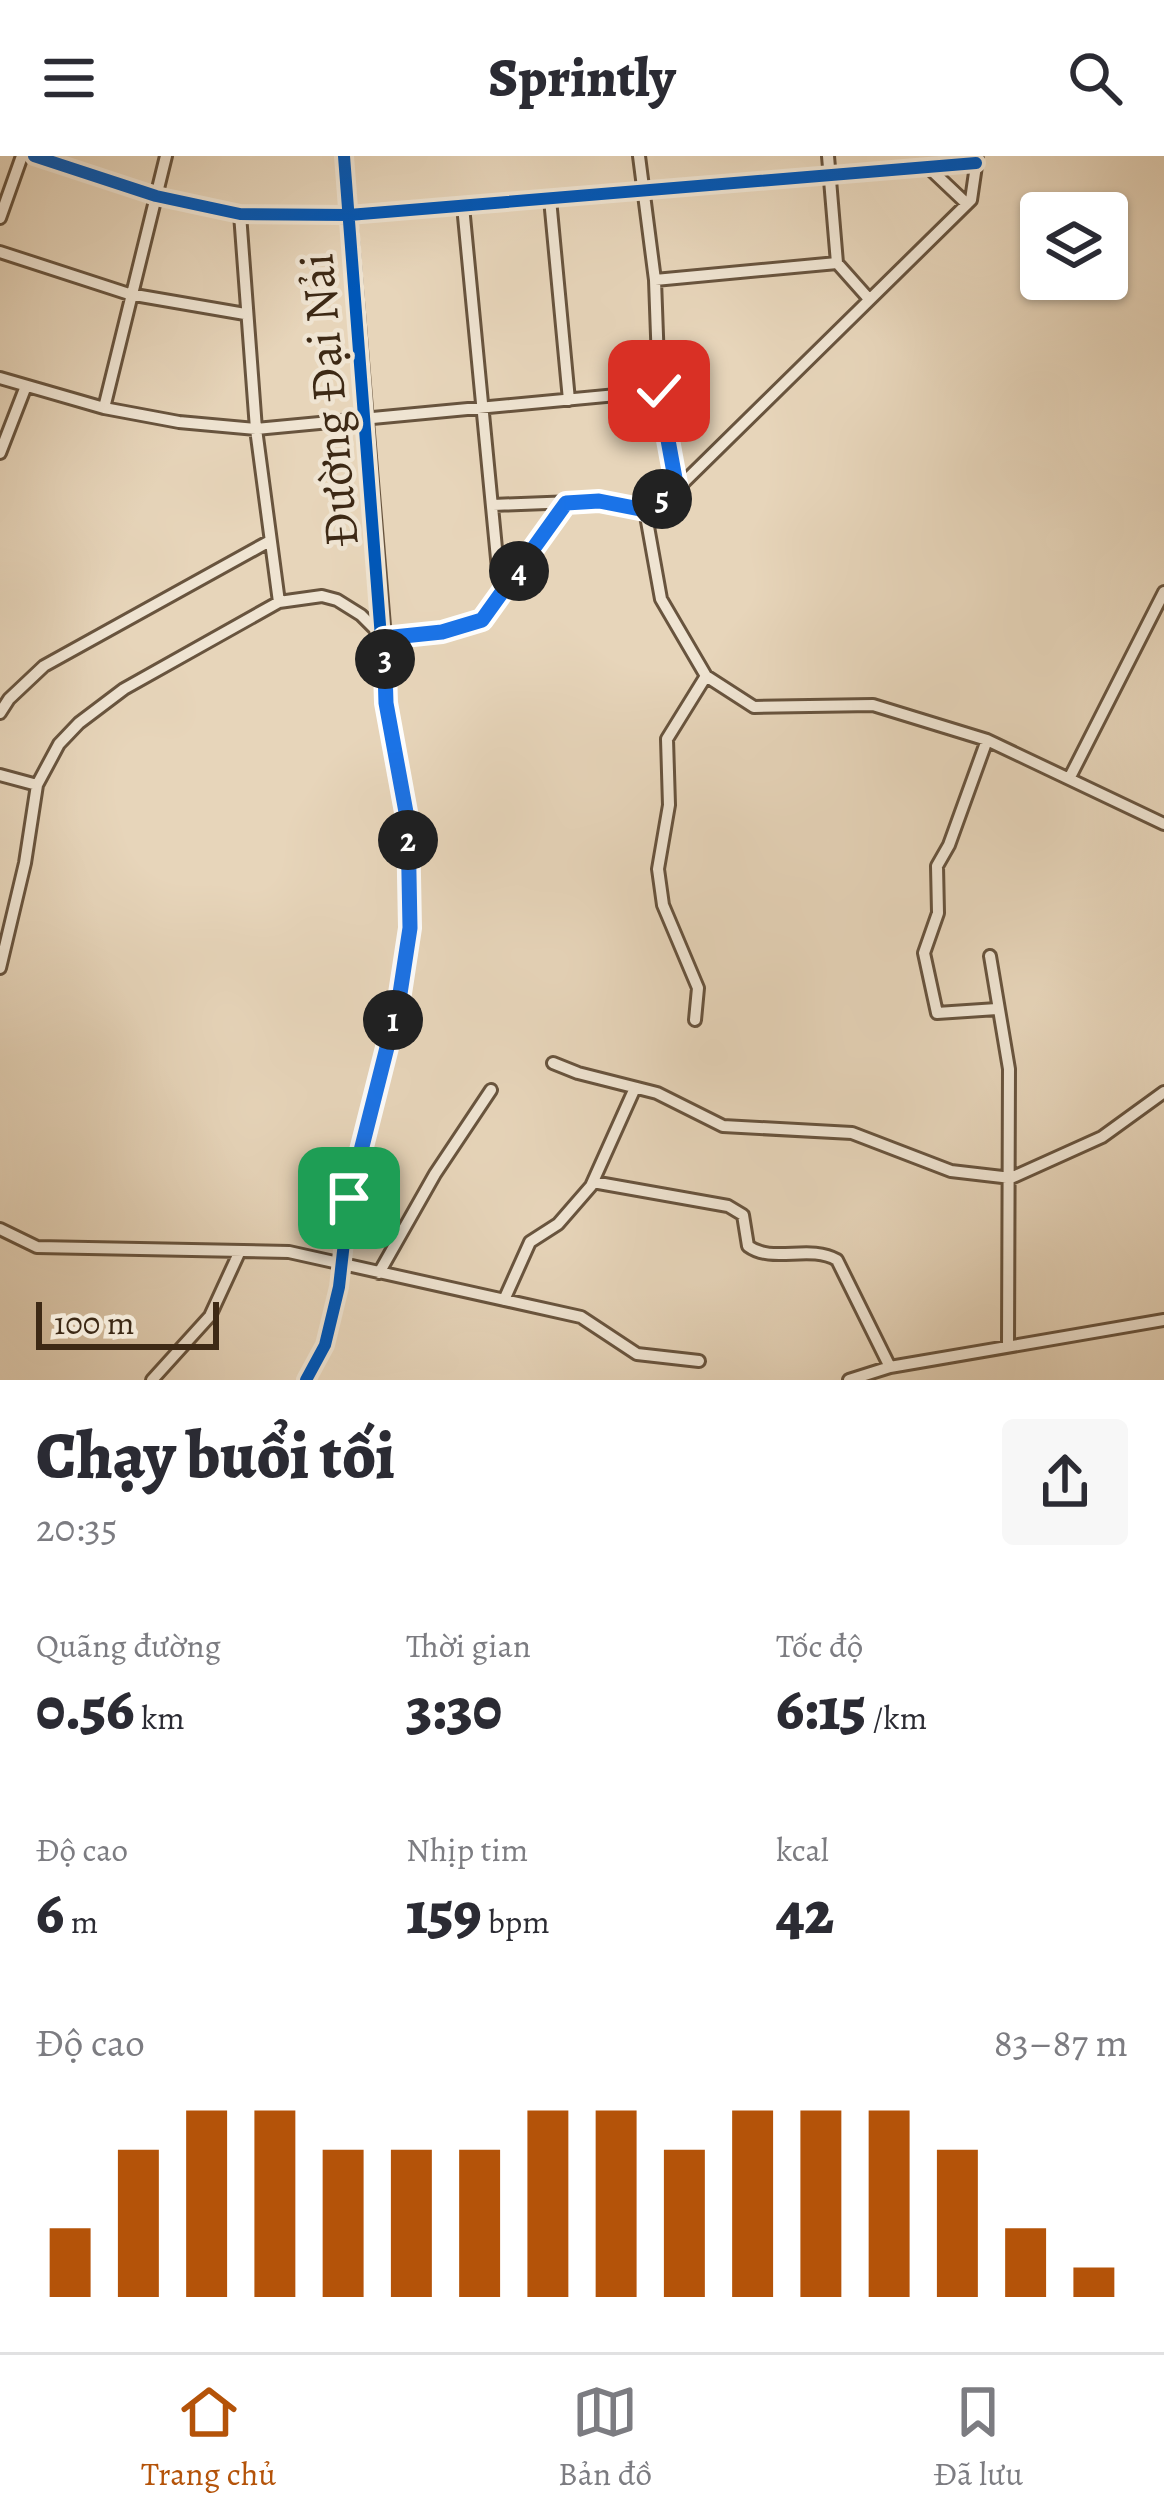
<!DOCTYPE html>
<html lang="vi">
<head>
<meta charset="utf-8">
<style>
	:root { --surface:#fff; --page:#f7f7f7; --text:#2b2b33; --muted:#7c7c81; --line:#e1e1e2; --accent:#b45309 }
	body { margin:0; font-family:Alegreya,serif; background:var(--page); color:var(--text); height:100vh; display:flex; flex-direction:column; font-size:45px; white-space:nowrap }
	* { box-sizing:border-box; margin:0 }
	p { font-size:39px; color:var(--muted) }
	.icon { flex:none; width:66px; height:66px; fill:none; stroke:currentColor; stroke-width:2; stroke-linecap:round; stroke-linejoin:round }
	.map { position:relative; height:1224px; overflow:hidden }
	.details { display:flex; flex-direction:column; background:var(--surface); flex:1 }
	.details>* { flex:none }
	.buttons { position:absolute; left:1020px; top:36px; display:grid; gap:24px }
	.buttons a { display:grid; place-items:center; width:108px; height:108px; border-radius:12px; background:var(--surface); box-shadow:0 3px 9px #0004; font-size:60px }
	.scale { position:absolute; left:36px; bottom:30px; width:183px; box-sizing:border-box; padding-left:12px; border:6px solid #3d2915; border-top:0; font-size:33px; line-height:42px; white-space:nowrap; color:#3d2915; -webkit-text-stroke:9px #efe4d2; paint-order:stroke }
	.pin { position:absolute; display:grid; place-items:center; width:102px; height:102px; color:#fff; margin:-51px; border-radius:24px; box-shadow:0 6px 18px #0006 }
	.km { position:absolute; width:60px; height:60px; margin:-30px; border-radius:50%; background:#222; color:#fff; font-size:33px; line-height:60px; text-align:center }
	.round { display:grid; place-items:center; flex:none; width:126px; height:126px; border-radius:12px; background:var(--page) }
	.head { display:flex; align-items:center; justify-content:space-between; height:204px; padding:0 36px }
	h1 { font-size:66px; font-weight:800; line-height:90px }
	.figures { display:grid; grid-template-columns:repeat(3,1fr); gap:18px; height:204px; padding:12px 36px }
	.figures div { display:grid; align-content:center }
	.figures b { font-size:60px; font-weight:800 }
	.figures small { font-size:33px; font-weight:400 }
	.figures p { font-size:33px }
	.chart { height:336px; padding:24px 36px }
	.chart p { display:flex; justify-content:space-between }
	.chart svg { width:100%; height:216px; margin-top:12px; stroke:var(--accent); stroke-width:6 }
	header { display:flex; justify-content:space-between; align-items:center; height:156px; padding:0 36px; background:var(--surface); font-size:54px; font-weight:800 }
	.menu { display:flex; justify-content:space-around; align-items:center; height:168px; border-top:3px solid var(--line); background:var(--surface); font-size:33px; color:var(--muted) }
	.menu a { display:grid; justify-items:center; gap:6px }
	.menu .on { color:var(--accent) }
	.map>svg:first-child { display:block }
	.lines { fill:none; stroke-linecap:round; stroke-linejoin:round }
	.minor-casing { stroke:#68543e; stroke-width:16 }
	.tertiary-casing { stroke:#68543e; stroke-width:18 }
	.minor { stroke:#efe4d2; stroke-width:10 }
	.tertiary { stroke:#efe4d2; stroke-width:12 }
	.cycleway-casing { stroke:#efe4d2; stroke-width:20 }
	.cycleway { stroke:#0057b8; stroke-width:12 }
	.route-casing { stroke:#fff; stroke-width:24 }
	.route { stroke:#1a73e8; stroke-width:15 }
	.labels { text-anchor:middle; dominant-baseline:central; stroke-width:9; stroke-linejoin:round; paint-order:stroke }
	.street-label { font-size:48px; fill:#3d2915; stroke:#efe4d2 }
</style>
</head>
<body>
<header><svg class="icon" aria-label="menu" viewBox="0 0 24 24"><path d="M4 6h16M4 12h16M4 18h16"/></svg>Sprintly<svg class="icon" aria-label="search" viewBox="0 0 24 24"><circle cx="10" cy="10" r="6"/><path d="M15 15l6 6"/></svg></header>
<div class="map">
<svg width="1164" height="1224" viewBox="0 0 1164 1224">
	<rect width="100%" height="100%" fill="#e7d5ba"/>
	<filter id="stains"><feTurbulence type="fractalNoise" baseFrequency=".00167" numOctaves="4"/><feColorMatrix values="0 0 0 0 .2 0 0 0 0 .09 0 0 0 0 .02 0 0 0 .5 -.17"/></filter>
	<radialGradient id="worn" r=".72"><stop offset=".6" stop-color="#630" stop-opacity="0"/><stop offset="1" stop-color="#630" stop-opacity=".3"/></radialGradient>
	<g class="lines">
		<defs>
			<path id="minor" d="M34,0L156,40L240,58L349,59L976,7
				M639,0L655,124L659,235L677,333
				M828,0L837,107L869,143
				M929,12L967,48
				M550,43L569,244
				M463,50L498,413L510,428L566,347
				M240,58L256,273L279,446
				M0,62L22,0
				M0,96L129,138L245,158
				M655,124L837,107
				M0,222L104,252L179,266L256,273L659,235
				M104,252L166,0
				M0,297L26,230
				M493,349L599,345L645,354L677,333L971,44L977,3
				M645,354L661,443L706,520
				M384,482L442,476L477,467L510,428
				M0,557L9,543L44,510L268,386
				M987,584L949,689L937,710L938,757L924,797L937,857L997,853
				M0,619L37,629
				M1070,621L1164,436
				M990,800L1009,913L1008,1190
				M0,812L25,707L37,629L59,588L79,567L124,533L279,446L322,440L337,444L361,459L384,482L386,547L408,667L410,772L399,844L349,1042L339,1131L325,1189L306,1224
				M695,864L698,832L663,749L658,713L669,649L667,583L706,520L754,551L873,549L987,584L1164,668
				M553,907L578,917L657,937L723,970L852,977L951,1015L1011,1022L1102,981L1164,936
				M593,1026L728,1050L743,1059L748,1090C772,1108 810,1088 837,1104L890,1211
				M0,1073L37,1091L289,1096L581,1161L637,1198L699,1205
				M379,1117L435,1018L491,934
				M504,1144L530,1086L558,1068L591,1030L635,932
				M152,1224L210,1160L239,1097
				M849,1224L890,1211L1164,1164"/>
			<path id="tertiary" d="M344,0L384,482"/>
		</defs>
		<!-- minor casing -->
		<use href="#minor" class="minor-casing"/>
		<!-- tertiary casing -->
		<use href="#tertiary" class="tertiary-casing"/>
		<!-- minor -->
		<use href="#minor" class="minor"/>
		<!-- tertiary -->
		<use href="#tertiary" class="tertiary"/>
		<defs>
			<path id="cycleway" d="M34,0L156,40L240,58L349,59L976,7
				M306,1224L325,1189L339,1131L349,1042L399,844L410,772L408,667L386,547L344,0"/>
		</defs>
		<!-- cycleway casing -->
		<use href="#cycleway" class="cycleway-casing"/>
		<!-- cycleway -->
		<use href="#cycleway" class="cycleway"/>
	</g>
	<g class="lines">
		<defs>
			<path id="route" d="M349,1042L399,844L410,772L408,667L386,547L384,482L442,476L482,464L566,347L599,345L645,354L677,333L659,235"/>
		</defs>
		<!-- route casing -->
		<use href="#route" class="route-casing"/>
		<!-- route -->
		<use href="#route" class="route"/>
	</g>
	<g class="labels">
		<!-- street labels -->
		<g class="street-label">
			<text transform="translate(329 244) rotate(-95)">Đường Đại Nải</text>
		</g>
	</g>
	<rect width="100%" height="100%" filter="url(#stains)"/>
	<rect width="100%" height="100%" fill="url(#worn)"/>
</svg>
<div class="buttons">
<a><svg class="icon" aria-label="layers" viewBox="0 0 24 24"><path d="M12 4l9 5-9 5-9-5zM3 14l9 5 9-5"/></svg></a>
</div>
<div class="scale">100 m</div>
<div class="pin" style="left:349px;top:1042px;background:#1e9e55"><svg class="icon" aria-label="arrive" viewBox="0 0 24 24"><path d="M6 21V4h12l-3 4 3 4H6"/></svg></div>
<div class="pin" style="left:659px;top:235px;background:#d93025"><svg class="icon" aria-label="check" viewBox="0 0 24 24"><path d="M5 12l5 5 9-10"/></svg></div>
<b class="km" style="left:393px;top:864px">1</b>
<b class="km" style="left:408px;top:684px">2</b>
<b class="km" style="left:385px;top:503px">3</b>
<b class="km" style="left:519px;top:415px">4</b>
<b class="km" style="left:662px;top:343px">5</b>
</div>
<section class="details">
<div class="head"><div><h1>Chạy buổi tối</h1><p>20:35</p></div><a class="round"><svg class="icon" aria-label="share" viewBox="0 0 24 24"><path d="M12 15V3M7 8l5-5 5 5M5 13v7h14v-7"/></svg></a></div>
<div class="figures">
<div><p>Quãng đường</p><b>0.56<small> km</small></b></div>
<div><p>Thời gian</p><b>3:30</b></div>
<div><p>Tốc độ</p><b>6:15<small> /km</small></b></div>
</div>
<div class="figures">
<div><p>Độ cao</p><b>6<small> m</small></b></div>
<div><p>Nhịp tim</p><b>159<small> bpm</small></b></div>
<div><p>kcal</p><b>42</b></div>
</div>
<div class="chart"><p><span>Độ cao</span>83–87 m</p>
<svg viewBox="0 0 160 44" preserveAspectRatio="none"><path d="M5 44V30M15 44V14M25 44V6M35 44V6M45 44V14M55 44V14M65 44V14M75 44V6M85 44V6M95 44V14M105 44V6M115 44V6M125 44V6M135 44V14M145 44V30M155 44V38"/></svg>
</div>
</section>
<nav class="menu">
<a class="on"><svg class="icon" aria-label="home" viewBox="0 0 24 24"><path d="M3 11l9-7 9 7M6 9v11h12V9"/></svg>Trang chủ</a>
<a><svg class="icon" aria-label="map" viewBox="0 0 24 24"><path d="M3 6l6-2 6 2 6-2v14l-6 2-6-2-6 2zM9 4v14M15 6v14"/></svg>Bản đồ</a>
<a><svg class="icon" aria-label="saved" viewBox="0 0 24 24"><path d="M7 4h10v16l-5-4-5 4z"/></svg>Đã lưu</a>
</nav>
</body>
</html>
